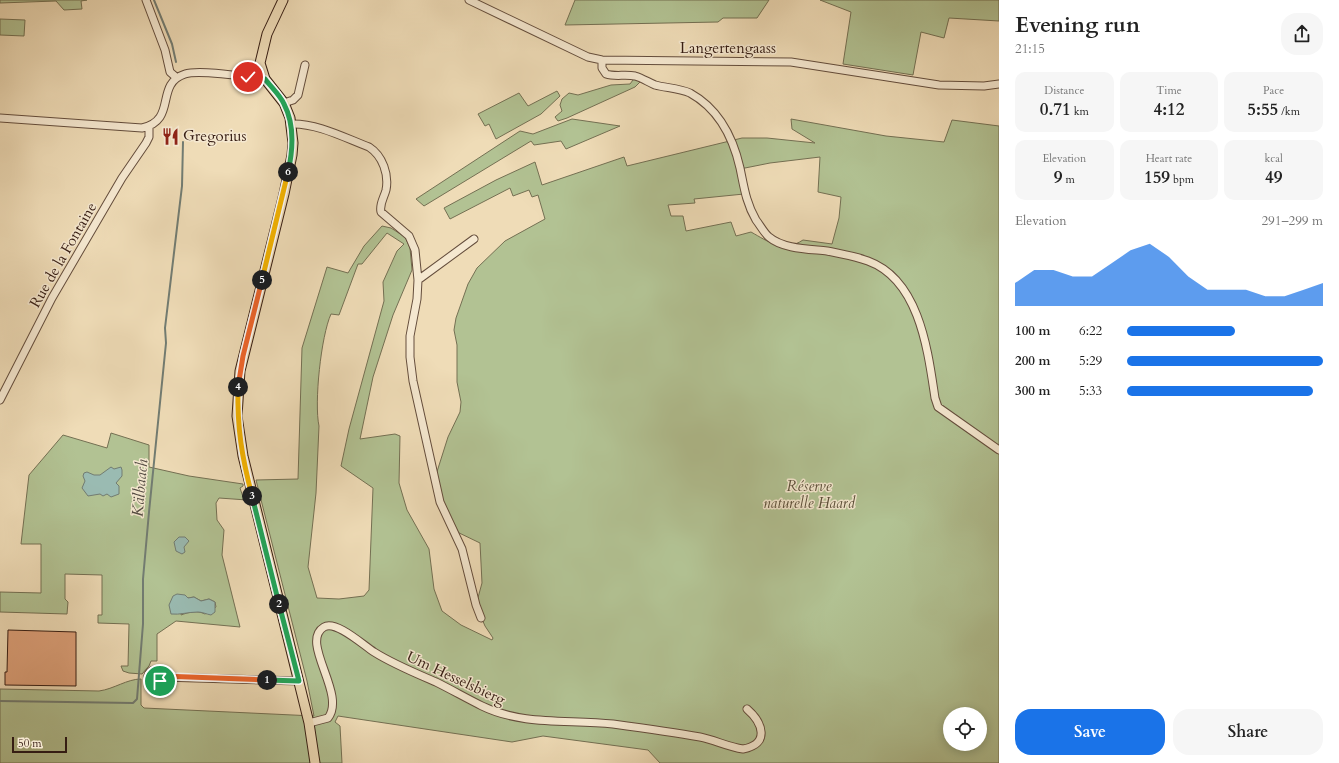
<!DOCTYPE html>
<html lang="en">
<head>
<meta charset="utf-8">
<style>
	:root { --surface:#fff; --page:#f6f6f6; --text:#222; --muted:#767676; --accent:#1a73e8 }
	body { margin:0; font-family:Cardo,serif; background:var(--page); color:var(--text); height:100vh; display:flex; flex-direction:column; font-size:15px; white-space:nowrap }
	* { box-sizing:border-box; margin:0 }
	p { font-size:13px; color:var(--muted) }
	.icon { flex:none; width:22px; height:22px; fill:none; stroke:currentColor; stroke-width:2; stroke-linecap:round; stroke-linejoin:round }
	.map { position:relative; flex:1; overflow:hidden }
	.sheet { display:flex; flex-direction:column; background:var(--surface); width:340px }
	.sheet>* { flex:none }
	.buttons { position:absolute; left:943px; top:707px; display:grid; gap:8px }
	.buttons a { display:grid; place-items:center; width:44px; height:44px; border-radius:50%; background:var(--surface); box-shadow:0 2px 10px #0003; font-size:20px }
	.scale { position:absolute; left:12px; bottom:10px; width:55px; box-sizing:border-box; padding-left:4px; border:2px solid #361d13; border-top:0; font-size:11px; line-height:14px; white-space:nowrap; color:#361d13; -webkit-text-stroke:3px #f5e8d0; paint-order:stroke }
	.pin { position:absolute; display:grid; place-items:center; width:34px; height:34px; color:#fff; margin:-17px; border:2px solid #fff; border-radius:50%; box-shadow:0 1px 4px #0007 }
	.km { position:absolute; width:20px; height:20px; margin:-10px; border-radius:50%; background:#222; color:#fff; font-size:11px; line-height:20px; text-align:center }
	.round { display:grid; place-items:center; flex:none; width:42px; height:42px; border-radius:16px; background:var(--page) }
	.overview { display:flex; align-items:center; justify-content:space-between; height:68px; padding:0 16px }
	h1 { font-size:22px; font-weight:700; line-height:30px }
	.metrics { display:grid; grid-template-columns:repeat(3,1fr); gap:6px; height:68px; padding:4px 16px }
	.metrics div { display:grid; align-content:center; border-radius:10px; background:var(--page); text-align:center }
	.metrics b { font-size:17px; font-weight:700 }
	.metrics small { font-size:11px; font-weight:400 }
	.metrics p { font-size:11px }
	.chart { height:112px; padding:8px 16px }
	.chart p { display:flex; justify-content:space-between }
	.chart svg { width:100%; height:72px; margin-top:4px; fill:var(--accent); opacity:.7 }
	.action { display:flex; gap:8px; margin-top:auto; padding:8px 16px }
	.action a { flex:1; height:46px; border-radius:16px; background:var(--accent); color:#fff; font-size:16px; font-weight:700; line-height:46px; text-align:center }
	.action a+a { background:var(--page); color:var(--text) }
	ul { padding:0 16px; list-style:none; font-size:13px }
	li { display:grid; grid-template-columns:64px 48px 1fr; align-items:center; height:30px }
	li i { height:10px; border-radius:5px; background:var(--accent) }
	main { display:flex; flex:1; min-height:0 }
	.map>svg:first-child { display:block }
	.green { fill:#b2c293; stroke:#747053; fill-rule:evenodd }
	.water { fill:#9abbb2; stroke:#727c72 }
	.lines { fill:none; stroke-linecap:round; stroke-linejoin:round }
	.stream { stroke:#727c72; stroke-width:2 }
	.building { fill:#dfa27b; stroke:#361d13 }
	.minor-casing { stroke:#644d3c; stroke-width:9 }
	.major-casing { stroke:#361d13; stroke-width:11 }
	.minor { stroke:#f5e8d0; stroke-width:7 }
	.major { stroke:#efdcb7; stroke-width:9 }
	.split-1-casing { stroke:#fff; stroke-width:8 }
	.split-2-casing { stroke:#fff; stroke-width:8 }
	.split-3-casing { stroke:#fff; stroke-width:8 }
	.split-4-casing { stroke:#fff; stroke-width:8 }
	.split-5-casing { stroke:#fff; stroke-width:8 }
	.split-6-casing { stroke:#fff; stroke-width:8 }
	.split-7-casing { stroke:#fff; stroke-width:8 }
	.split-1 { stroke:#f0652b; stroke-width:5 }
	.split-2 { stroke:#22a559; stroke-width:5 }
	.split-3 { stroke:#22a559; stroke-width:5 }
	.split-4 { stroke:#f5b400; stroke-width:5 }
	.split-5 { stroke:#f0652b; stroke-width:5 }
	.split-6 { stroke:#f5b400; stroke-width:5 }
	.split-7 { stroke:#22a559; stroke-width:5 }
	.labels { text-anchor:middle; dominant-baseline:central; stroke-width:3; stroke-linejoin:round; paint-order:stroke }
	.street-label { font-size:15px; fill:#361d13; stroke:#f5e8d0 }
	.poi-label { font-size:15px; fill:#361d13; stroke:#f5e8d0; text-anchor:start }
	.park-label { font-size:15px; font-style:italic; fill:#5b4f39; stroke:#f5e8d0 }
	.water-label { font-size:16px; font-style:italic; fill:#544c43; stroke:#f5e8d0 }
</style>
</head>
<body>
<main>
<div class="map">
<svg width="999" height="763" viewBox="0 0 999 763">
	<rect width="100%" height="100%" fill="#efdcb7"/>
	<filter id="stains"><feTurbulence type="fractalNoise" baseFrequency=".005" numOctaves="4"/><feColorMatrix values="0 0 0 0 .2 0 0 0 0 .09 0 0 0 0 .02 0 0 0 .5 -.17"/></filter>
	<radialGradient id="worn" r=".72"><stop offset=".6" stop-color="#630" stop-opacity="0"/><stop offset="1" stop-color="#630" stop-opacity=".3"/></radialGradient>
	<!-- green -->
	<path class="green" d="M0,0H87L81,1L82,9L64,10L56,1L0,3Z
		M575,0H769L757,18H723L718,22L565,25Z
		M820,0H999V21L949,18L944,38L921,32L913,75L843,64L851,12Z
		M0,19L25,20L24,36L0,35Z
		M636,76L643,79L635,87L567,118L558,121L555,117L562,111L560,105L562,99L569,93L578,95L611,85L630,84Z
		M557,91L560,96L541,114L496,139L489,124L485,126L478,114L519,93L528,106Z
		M572,119L620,126L566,149L561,141L534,145L531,141L424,206L416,199L520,131L533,134Z
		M791,119L886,136L944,142L952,120L999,126V763H660L648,750L543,736L512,742L338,716L335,722L340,726L342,763H0V689L99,691C114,689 127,679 141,679V705L144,708L314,716L307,681L256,480L298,479L302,348L327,267L348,273L364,246L382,226L391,228L405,237L410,248L412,270L393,315L373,377L360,439L395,434L400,436L399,483L407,510L429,549L434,589L442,611L461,625L492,640L493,638L485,626L476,605L482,583L480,543L453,530L435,478L448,437L460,412L461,402L457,382V345L454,330L456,318L468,284L477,268L505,241L545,219L538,195L532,197L529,190L513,196L510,188L450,219L444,208L496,180L535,162L542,185L624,157L627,166L742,138H767L815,143L792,129ZM820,157L818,192L841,197L839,218L832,244L803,240C783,253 769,242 751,232L736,236L731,222L686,231L683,216H671L668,205L695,203L694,199L744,194L740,169L770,163ZM387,233L404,244L397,251L383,282L384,301L349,429L341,466L373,488L369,590L364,596L339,599L317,598L308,567L316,493L319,426C314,403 321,336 331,314L339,315L358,264H362ZM950,714H980V744H950Z
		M111,433L149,445V467L189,476L243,484V486L240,488L243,497L247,500L219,498L216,503L217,520L224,530L222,555L240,627L176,621L157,634V661H151L149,666L142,674L129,673L123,671L121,666H128L129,624L98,623V615H102V575L65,574V599L68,602L67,614L0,612V592L41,593V544H21L29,475L63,435L107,448ZM185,595L188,598L194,597L201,601L209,599L215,602L216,607L205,614C197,610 189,612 181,615Z"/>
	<!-- water -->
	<path class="water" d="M111,467L114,469L121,467L122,470V476L116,483L119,486V494L111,497L107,494L103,496L100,494L88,496L82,488L85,481L83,476L84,473L87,472L94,475H100Z
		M179,537H185L189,541L184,547L185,552L182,554L176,551L174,542Z
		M177,594L185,595L188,598L194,597L201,601L209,599L215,602V612L211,615C206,614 202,612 198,612C188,612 180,615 171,614L169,605L173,596Z"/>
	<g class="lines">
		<!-- stream -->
		<path class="stream" d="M154,0L172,44L176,62
			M0,701L133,703L137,699L143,624V579L149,512L166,343L165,328L182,186L183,142"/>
	</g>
	<!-- building -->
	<path class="building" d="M8,630L76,632V686L5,685V672H7Z"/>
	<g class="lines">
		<defs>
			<path id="minor" d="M146,0L165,50L170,72L177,78
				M469,0L588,57L602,60L791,62L939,85L984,86L999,84
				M602,60V68L606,74C615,77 625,74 635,76C642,78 648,82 655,85C666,88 679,88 690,93C719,109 733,137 740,168C744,187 746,203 756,220C760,225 764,233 769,237C783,249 809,249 827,251C841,254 855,256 868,261C920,280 928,352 935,398L938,407L999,450
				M284,103L293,100L298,95L305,65
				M0,118L142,128C178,120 154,84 185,74C199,69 248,77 265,79
				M291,124C317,123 345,138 369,147C383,156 389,175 386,190C384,198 379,204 381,212L409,236L415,250L418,280L417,299L410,336V357L413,381L440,502L462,549L476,605L481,618
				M418,280L474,239
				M0,400L52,298L122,178L146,143L149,137V126
				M148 677a7 7 0 1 1 14 0a7 7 0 1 1-14 0Z
				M161,677L299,681
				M309,723L328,718C347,694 299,642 324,627C336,620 363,645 374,652C393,664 415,673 436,682C452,690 466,698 482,706C523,726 569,719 613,724C642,728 671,732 700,737C715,740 728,747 743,749C770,744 763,723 747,709"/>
			<path id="major" d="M283,0L267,34L260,63L265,79L284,103L290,118L293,143L292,155L284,194L240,371L237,416L243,456L309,723L315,763"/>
		</defs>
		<!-- minor casing -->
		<use href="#minor" class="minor-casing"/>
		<!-- major casing -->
		<use href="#major" class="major-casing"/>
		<!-- minor -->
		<use href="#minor" class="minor"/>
		<!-- major -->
		<use href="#major" class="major"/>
	</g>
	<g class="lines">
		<defs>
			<path id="split-1" d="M160,681L162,676L267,680"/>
			<path id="split-2" d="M267,680L299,681L279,604"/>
			<path id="split-3" d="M252,496L279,604"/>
			<path id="split-4" d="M238,387C237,429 242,457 252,496"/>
			<path id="split-5" d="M238,387L243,356L262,280"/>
			<path id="split-6" d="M262,280L288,172"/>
			<path id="split-7" d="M248,77L265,79C271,87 280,95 284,104C295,125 293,150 288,172"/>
		</defs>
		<!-- split-1 casing -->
		<use href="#split-1" class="split-1-casing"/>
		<!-- split-2 casing -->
		<use href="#split-2" class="split-2-casing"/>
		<!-- split-3 casing -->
		<use href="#split-3" class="split-3-casing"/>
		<!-- split-4 casing -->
		<use href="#split-4" class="split-4-casing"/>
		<!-- split-5 casing -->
		<use href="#split-5" class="split-5-casing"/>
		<!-- split-6 casing -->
		<use href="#split-6" class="split-6-casing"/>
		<!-- split-7 casing -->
		<use href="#split-7" class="split-7-casing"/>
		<!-- split-1 -->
		<use href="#split-1" class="split-1"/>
		<!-- split-2 -->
		<use href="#split-2" class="split-2"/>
		<!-- split-3 -->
		<use href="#split-3" class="split-3"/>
		<!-- split-4 -->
		<use href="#split-4" class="split-4"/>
		<!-- split-5 -->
		<use href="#split-5" class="split-5"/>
		<!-- split-6 -->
		<use href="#split-6" class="split-6"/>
		<!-- split-7 -->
		<use href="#split-7" class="split-7"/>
	</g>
	<!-- icons -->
	<defs>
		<symbol id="restaurant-bare" viewBox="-9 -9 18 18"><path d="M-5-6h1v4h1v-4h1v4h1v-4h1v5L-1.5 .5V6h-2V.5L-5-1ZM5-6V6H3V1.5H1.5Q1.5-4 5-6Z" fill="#8f2418" stroke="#f5e8d0" stroke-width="2.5" paint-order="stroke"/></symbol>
	</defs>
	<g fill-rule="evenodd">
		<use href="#restaurant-bare" x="158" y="124" width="25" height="25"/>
	</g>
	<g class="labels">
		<!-- street labels -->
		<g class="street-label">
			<text x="728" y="48">Langertengaass</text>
			<text transform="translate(63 255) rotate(-60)">Rue de la Fontaine</text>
			<text transform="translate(456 678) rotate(25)">Um Hesselsbierg</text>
		</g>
		<!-- poi labels -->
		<g class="poi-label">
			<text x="183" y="136">Gregorius</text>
		</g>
		<!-- park labels -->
		<g class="park-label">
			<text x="809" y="486">Réserve<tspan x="809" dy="17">naturelle Haard</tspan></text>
		</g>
		<!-- water labels -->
		<g class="water-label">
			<text transform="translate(140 488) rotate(-85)">Kälbaach</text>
		</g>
	</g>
	<rect width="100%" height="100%" filter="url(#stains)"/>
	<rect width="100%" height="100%" fill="url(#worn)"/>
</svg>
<div class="buttons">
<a><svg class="icon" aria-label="locate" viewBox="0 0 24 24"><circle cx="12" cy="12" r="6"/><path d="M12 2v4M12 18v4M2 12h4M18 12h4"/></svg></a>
</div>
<div class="scale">50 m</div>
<div class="pin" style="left:160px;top:681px;background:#1e9e55"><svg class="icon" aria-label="arrive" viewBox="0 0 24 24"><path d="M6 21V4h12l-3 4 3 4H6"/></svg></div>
<div class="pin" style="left:248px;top:77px;background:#d93025"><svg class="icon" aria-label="check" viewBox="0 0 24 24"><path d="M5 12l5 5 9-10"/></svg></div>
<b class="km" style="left:267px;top:680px">1</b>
<b class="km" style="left:279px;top:604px">2</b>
<b class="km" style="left:252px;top:496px">3</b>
<b class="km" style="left:238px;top:387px">4</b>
<b class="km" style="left:262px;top:280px">5</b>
<b class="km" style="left:288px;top:172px">6</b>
</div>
<section class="sheet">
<div class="overview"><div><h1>Evening run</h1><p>21:15</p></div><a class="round"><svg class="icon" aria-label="share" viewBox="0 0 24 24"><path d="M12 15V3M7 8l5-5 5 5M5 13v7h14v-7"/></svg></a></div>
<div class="metrics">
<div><p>Distance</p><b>0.71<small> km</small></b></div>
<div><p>Time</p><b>4:12</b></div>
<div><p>Pace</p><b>5:55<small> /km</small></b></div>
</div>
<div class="metrics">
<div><p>Elevation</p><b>9<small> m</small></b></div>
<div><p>Heart rate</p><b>159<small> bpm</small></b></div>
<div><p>kcal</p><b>49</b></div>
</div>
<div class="chart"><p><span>Elevation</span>291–299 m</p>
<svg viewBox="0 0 160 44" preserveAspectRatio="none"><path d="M0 44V30L10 22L20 22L30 26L40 26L50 18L60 10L70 6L80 14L90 26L100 34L110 34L120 34L130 38L140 38L150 34L160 30V44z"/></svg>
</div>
<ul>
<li><b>100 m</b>6:22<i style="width:55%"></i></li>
<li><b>200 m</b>5:29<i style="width:100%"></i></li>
<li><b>300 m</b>5:33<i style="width:95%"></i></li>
</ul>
<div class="action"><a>Save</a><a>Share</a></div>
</section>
</main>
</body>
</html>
